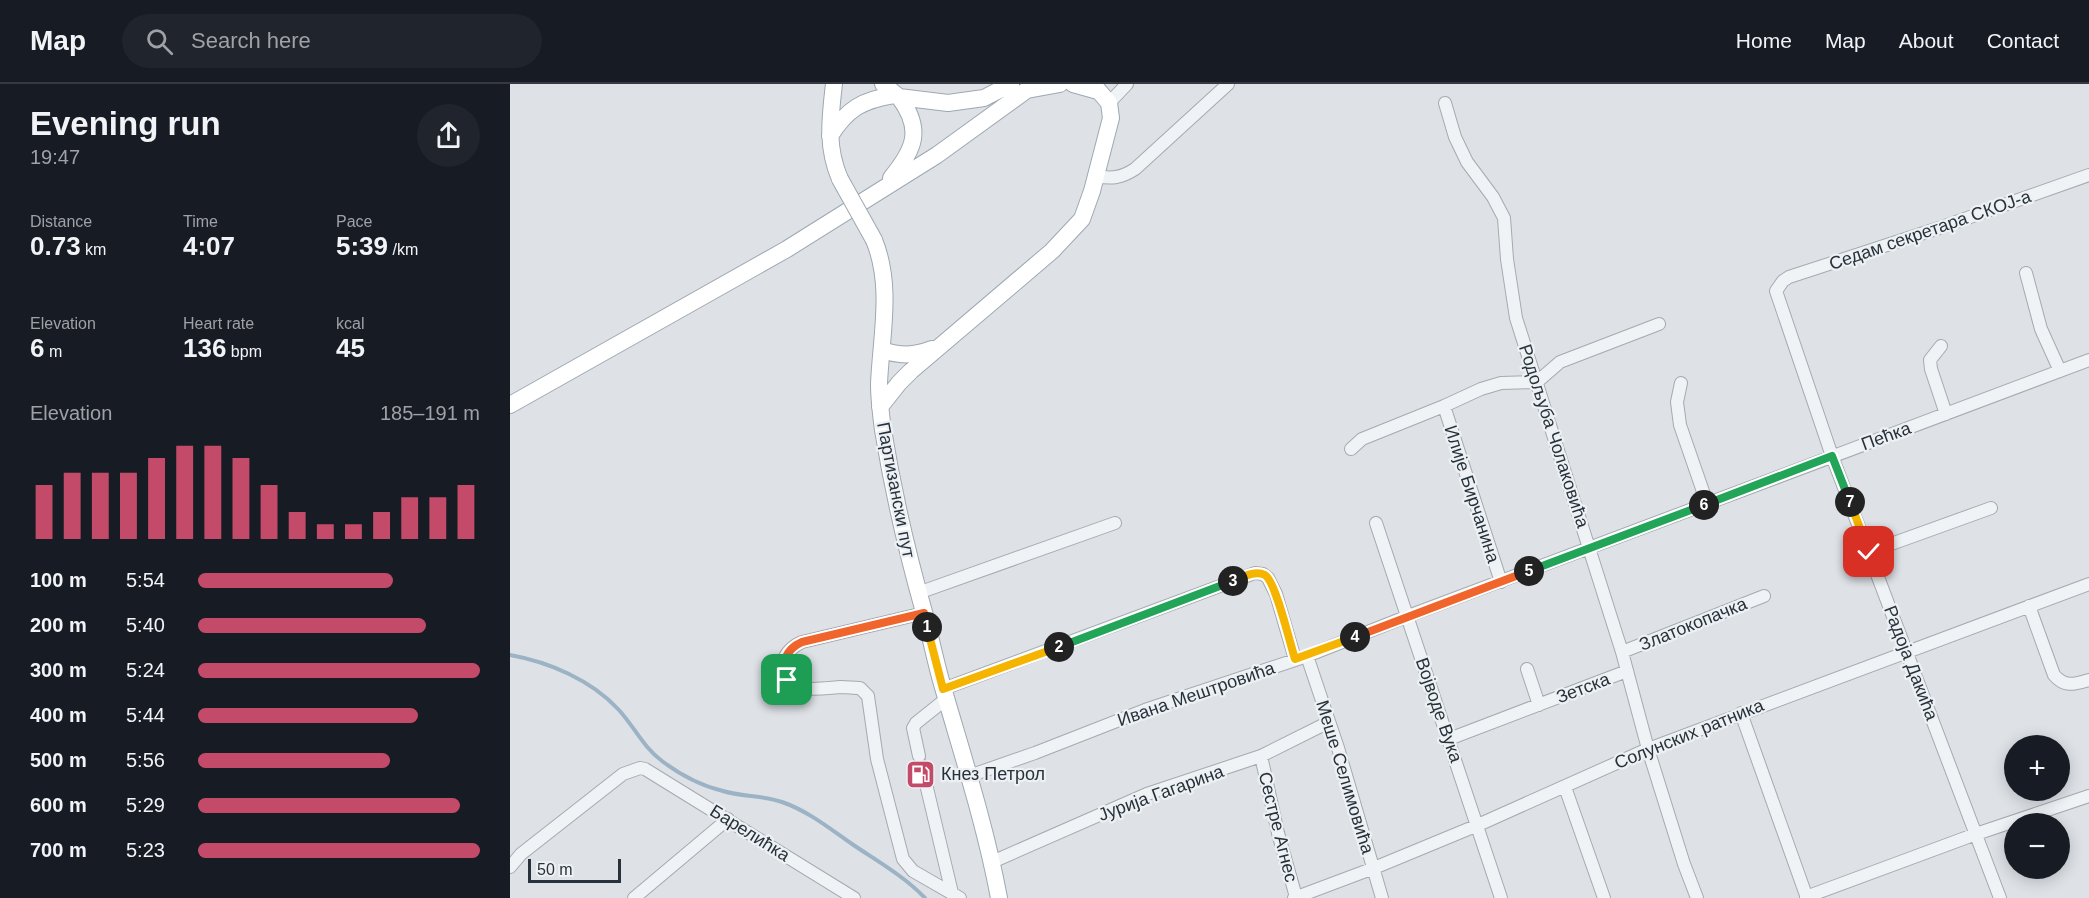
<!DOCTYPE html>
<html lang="en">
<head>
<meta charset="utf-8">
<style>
	:root { --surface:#171b24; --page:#20242c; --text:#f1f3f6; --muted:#9ea1a6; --line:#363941; --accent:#c34b69 }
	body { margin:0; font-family:Helvetica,sans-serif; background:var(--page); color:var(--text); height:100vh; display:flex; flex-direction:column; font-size:22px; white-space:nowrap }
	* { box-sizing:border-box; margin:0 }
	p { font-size:20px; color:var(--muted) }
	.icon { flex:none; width:33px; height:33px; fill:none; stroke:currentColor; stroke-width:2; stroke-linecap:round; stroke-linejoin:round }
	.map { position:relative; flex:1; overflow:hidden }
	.panel { display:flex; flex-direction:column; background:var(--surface); width:510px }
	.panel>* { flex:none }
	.controls { position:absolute; left:1494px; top:651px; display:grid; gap:12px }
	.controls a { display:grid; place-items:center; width:66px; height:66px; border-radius:50%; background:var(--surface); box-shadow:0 3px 15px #0003; font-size:30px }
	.scale { position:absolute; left:18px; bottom:15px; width:93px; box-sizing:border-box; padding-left:6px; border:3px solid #28323c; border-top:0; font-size:16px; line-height:21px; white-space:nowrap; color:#28323c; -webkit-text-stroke:4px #edf1f4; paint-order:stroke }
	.pin { position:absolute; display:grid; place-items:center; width:51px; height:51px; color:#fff; margin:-26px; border-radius:12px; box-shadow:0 3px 9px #0006 }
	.km { position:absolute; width:30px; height:30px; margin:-15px; border-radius:50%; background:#222; color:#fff; font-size:16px; line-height:30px; text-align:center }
	.round { display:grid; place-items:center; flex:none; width:63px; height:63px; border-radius:32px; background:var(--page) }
	.headline { display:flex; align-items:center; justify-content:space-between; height:102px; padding:0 30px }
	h1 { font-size:33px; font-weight:700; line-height:45px }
	.metrics { display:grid; grid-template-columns:repeat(3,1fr); gap:9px; height:102px; padding:6px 30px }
	.metrics div { display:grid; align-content:center }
	.metrics b { font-size:26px; font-weight:700 }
	.metrics small { font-size:16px; font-weight:400 }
	.metrics p { font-size:16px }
	.chart { height:168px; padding:12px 30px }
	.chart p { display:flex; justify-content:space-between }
	.chart svg { width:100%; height:108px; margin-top:6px; stroke:var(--accent); stroke-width:6 }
	ul { padding:0 30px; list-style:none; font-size:20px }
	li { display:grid; grid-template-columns:96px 72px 1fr; align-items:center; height:45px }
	li i { height:15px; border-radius:8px; background:var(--accent) }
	header { display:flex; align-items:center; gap:36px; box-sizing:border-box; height:84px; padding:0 30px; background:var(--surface); border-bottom:2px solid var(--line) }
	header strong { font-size:28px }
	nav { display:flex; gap:33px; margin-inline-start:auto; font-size:21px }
	.search { width:420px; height:54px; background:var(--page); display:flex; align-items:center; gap:15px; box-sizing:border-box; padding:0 21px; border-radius:33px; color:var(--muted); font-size:22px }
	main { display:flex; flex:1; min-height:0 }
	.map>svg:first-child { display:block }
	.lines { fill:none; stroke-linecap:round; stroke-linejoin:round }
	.stream { stroke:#9bb3c4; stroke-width:4 }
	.minor-tunnel { stroke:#babfc5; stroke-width:12; stroke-dasharray:12 6; stroke-linecap:butt }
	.minor-casing { stroke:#a4aab0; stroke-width:14 }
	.major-casing { stroke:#9ea8b1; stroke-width:18 }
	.minor { stroke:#f0f3f5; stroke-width:12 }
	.major { stroke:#fff; stroke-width:16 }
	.major-bridge-casing { stroke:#9ea8b1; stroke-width:18; stroke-linecap:butt }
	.major-bridge { stroke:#fff; stroke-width:16 }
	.split-1-casing { stroke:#fff; stroke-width:12 }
	.split-2-casing { stroke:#fff; stroke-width:12 }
	.split-3-casing { stroke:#fff; stroke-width:12 }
	.split-4-casing { stroke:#fff; stroke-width:12 }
	.split-5-casing { stroke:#fff; stroke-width:12 }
	.split-6-casing { stroke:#fff; stroke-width:12 }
	.split-7-casing { stroke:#fff; stroke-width:12 }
	.split-8-casing { stroke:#fff; stroke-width:12 }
	.split-1 { stroke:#f0652b; stroke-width:8 }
	.split-2 { stroke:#f5b400; stroke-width:8 }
	.split-3 { stroke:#22a559; stroke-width:8 }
	.split-4 { stroke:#f5b400; stroke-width:8 }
	.split-5 { stroke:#f0652b; stroke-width:8 }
	.split-6 { stroke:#22a559; stroke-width:8 }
	.split-7 { stroke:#22a559; stroke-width:8 }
	.split-8 { stroke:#f5b400; stroke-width:8 }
	.labels { text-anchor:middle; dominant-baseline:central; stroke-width:4.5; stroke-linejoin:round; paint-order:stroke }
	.street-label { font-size:18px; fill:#28323c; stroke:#edf1f4 }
	.poi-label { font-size:18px; fill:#28323c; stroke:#edf1f4; text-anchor:start }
</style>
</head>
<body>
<header>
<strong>Map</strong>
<div class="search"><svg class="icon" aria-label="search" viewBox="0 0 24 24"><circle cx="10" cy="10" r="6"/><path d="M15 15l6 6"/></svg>Search here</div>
<nav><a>Home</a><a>Map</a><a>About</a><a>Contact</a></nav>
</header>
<main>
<section class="panel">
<div class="headline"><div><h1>Evening run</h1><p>19:47</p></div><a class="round"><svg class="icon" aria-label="share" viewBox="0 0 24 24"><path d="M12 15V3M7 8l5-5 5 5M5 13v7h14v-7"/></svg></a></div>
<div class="metrics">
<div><p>Distance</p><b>0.73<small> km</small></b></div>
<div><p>Time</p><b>4:07</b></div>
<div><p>Pace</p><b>5:39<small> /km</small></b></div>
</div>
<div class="metrics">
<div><p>Elevation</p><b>6<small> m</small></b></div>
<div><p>Heart rate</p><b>136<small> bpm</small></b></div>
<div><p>kcal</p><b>45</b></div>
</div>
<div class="chart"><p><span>Elevation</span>185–191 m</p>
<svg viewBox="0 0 160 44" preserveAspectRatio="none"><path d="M5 44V22M15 44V17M25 44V17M35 44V17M45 44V11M55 44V6M65 44V6M75 44V11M85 44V22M95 44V33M105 44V38M115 44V38M125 44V33M135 44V27M145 44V27M155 44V22"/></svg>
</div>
<ul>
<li><b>100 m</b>5:54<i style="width:69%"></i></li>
<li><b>200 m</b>5:40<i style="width:81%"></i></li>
<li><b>300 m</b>5:24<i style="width:100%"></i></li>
<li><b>400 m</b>5:44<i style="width:78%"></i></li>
<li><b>500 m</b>5:56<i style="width:68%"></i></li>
<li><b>600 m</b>5:29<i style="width:93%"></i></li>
<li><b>700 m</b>5:23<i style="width:100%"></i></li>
</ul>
</section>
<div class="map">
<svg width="1579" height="814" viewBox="0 0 1579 814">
	<rect width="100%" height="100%" fill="#dee2e7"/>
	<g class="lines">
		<!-- stream -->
		<path class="stream" d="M0,571C39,578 81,596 108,625C124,642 133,663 152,677C169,690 192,702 213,707C232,713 253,711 272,718C298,727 319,744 342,760C367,777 394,792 415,814"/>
		<!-- minor-tunnel -->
		<path class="minor-tunnel" d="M409,672L416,700"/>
		<defs>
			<path id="minor" d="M599,19L617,0
				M935,19L945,53L957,78L983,113L994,134L997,175L1006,234L1112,568L1138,665L1174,780L1187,814
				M586,92C602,95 611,94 625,85L718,0
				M1516,189L1531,245L1550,287
				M1431,262L1420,276L1421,285L1436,330
				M1171,299L1167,318L1170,341L1197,419
				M934,322L991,498
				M841,365L852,355L934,322L971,305L991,299L1027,298L1050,278L1149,240
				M866,439L991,814
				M1359,468L1481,424
				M408,509L605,439
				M1519,522L1544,591C1555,604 1565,600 1579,596
				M414,529L292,558C283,562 276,568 273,578C266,614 312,604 331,603C337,603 344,604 350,604L358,612L367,675L393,775L403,787L450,814
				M1112,568L1254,512
				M797,572L828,664L872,814
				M1017,585L1029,621
				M433,605L745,489L753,490L758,494L766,510L785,575
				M1231,629L1297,814
				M939,655L1117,587
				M409,672L403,644L406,639L436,615
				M751,672L768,749L786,813
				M459,692L525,669L635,626L797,572L898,532L1579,276
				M416,700L442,809
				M1055,703L1094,814
				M482,778L637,710L751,672L819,638
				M0,783L11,770L113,690L130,684L135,685L344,814
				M1296,813L1466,750L1579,712
				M124,814L218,735
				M784,814L864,784L968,741L1138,665L1579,500
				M1490,814L1322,372L1266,207L1273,197L1279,193L1429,144L1579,91"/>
			<path id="major" d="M324,0C320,34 316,63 330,95
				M373,0L389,13L438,19L474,14L501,0
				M563,0L588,7
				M517,6L550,0
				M320,52C337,25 352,16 384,11
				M381,94C405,65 413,45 389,13
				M364,156C383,202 371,252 369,300C369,315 371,331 373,346C383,407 397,468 414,528C421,554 426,581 434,607C454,676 476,744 489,814
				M372,266C390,272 404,272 422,265
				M0,321L277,165L427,71L525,0
				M370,323L389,299L401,287L542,167L572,135L582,107L601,34L599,19L583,0"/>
		</defs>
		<!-- minor casing -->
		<use href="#minor" class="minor-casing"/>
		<!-- major casing -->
		<use href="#major" class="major-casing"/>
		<!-- minor -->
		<use href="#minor" class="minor"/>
		<!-- major -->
		<use href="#major" class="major"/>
		<defs>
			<path id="major-bridge" d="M330,95L364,156"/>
		</defs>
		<!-- major-bridge casing -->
		<use href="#major-bridge" class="major-bridge-casing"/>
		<!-- major-bridge -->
		<use href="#major-bridge" class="major-bridge"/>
	</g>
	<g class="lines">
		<defs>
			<path id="split-1" d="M277,596C269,580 276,565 292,558L414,529L417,543"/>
			<path id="split-2" d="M417,543L433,605L549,563"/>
			<path id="split-3" d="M549,563L723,497"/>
			<path id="split-4" d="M723,497C733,493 745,486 755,491C766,498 780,560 785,575L845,553"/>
			<path id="split-5" d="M845,553L1019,487"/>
			<path id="split-6" d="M1019,487L1194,421"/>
			<path id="split-7" d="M1194,421L1322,372L1340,418"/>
			<path id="split-8" d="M1340,418L1359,468"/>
		</defs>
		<!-- split-1 casing -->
		<use href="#split-1" class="split-1-casing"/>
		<!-- split-2 casing -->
		<use href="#split-2" class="split-2-casing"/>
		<!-- split-3 casing -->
		<use href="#split-3" class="split-3-casing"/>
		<!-- split-4 casing -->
		<use href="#split-4" class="split-4-casing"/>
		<!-- split-5 casing -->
		<use href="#split-5" class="split-5-casing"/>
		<!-- split-6 casing -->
		<use href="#split-6" class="split-6-casing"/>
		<!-- split-7 casing -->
		<use href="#split-7" class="split-7-casing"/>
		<!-- split-8 casing -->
		<use href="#split-8" class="split-8-casing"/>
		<!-- split-1 -->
		<use href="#split-1" class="split-1"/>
		<!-- split-2 -->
		<use href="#split-2" class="split-2"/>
		<!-- split-3 -->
		<use href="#split-3" class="split-3"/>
		<!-- split-4 -->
		<use href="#split-4" class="split-4"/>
		<!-- split-5 -->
		<use href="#split-5" class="split-5"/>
		<!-- split-6 -->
		<use href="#split-6" class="split-6"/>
		<!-- split-7 -->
		<use href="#split-7" class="split-7"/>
		<!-- split-8 -->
		<use href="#split-8" class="split-8"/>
	</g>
	<!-- icons -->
	<defs>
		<symbol id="fuel-square" viewBox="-11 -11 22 22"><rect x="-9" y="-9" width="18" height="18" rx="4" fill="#c34b69" stroke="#edf1f4"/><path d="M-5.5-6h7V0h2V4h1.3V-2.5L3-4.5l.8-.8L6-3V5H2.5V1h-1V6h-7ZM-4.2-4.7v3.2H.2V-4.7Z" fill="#fff"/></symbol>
	</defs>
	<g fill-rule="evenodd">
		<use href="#fuel-square" x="394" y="674" width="33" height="33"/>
	</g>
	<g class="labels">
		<!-- street labels -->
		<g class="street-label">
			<text transform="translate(1420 146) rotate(-19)">Седам секретара СКОЈ-а</text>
			<text transform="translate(1044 352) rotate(72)">Родољуба Чолаковића</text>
			<text transform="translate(1376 352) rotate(-20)">Пећка</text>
			<text transform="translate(386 406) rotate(79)">Партизански пут</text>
			<text transform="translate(962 410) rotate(72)">Илије Бирчанина</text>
			<text transform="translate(1183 540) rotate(-22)">Златокопачка</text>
			<text transform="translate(1401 579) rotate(69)">Радоја Дакића</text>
			<text transform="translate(1073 604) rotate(-21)">Зетска</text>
			<text transform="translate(686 610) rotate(-19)">Ивана Мештровића</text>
			<text transform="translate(929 626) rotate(71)">Војводе Вука</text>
			<text transform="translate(1179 650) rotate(-22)">Солунских ратника</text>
			<text transform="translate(835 693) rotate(73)">Меше Селимовића</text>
			<text transform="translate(651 709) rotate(-20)">Јурија Гагарина</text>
			<text transform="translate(768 743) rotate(76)">Сестре Агнес</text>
			<text transform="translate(240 749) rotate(32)">Барелићка</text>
		</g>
		<!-- poi labels -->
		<g class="poi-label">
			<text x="431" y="690">Кнез Петрол</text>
		</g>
	</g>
</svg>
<div class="controls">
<a>+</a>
<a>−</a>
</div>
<div class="scale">50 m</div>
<div class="pin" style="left:277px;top:596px;background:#1e9e55"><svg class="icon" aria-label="arrive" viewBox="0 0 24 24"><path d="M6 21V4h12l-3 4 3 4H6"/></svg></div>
<div class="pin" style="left:1359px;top:468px;background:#d93025"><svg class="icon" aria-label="check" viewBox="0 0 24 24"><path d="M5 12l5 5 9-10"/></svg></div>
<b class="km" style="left:417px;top:543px">1</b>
<b class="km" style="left:549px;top:563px">2</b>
<b class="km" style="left:723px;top:497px">3</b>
<b class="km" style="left:845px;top:553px">4</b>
<b class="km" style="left:1019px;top:487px">5</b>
<b class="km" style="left:1194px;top:421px">6</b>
<b class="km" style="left:1340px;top:418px">7</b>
</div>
</main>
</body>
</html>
